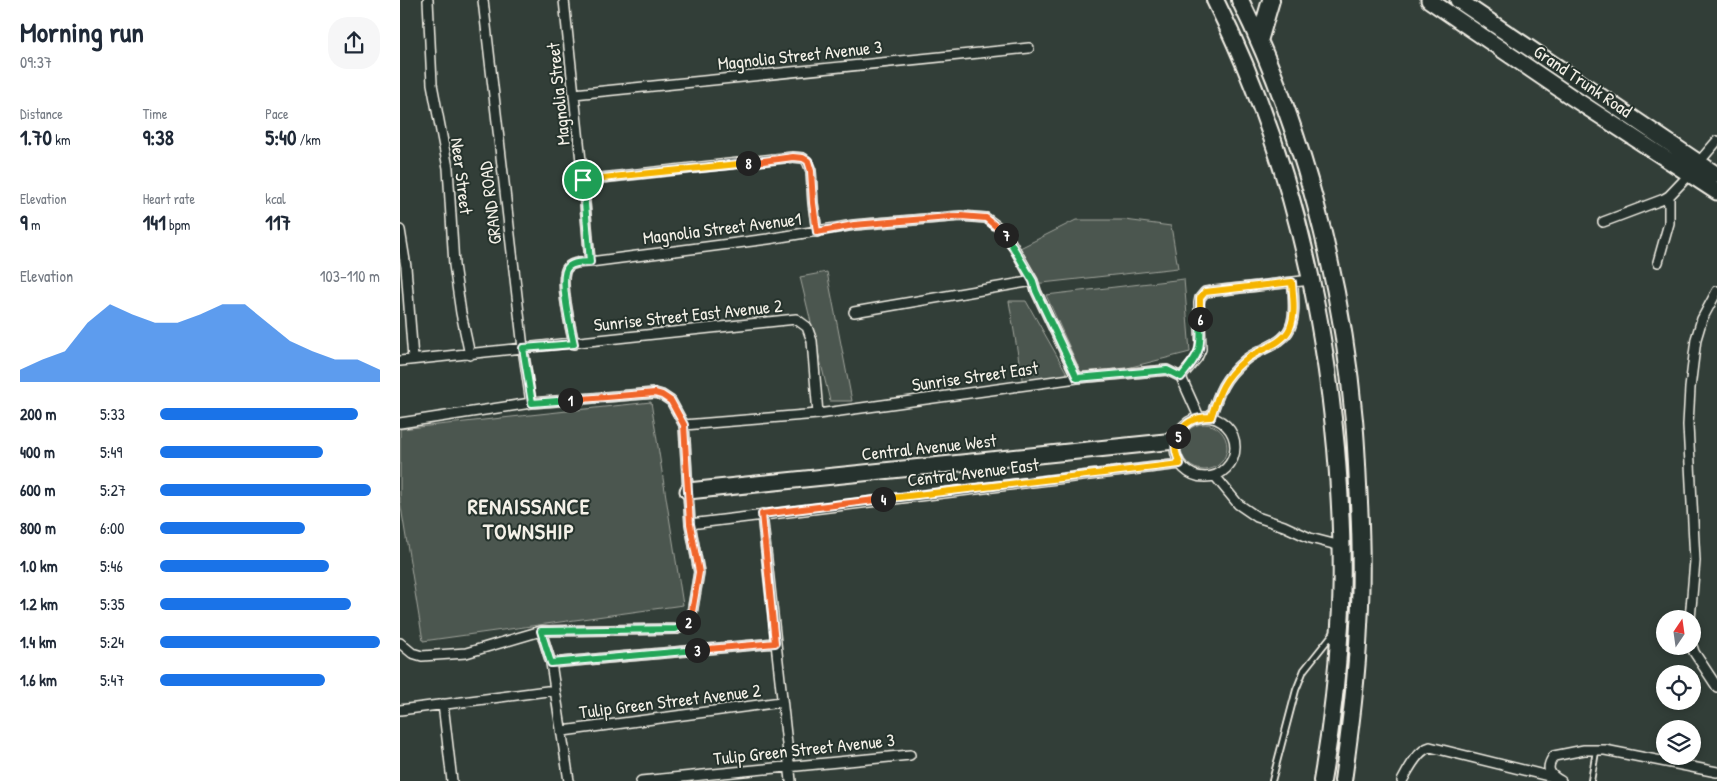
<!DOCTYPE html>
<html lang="en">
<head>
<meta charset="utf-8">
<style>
	:root { --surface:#fff; --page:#f6f6f7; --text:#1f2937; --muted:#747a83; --accent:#1a73e8 }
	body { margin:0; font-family:"Patrick Hand",sans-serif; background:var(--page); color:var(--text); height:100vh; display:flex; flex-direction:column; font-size:19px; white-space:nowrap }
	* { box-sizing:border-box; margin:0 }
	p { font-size:16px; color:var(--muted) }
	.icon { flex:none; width:28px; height:28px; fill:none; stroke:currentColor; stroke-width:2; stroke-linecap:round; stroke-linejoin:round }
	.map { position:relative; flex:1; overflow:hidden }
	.drawer { display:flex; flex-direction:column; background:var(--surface); width:400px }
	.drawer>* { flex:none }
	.needle { width:32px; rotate:13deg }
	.fabs { position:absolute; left:1256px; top:610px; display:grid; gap:10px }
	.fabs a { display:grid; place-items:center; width:45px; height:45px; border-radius:50%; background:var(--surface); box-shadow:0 2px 8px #0003; font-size:25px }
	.pin { position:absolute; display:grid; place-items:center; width:42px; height:42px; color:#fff; margin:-21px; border:2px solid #fff; border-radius:50%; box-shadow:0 1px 5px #0007 }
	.km { position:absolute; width:25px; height:25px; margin:-12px; border-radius:50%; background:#222; color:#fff; font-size:14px; line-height:25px; text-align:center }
	.round { display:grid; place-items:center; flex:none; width:52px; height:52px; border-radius:20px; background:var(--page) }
	.headline { display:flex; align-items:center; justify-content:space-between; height:85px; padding:0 20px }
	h1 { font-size:28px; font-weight:700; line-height:38px }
	.figures { display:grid; grid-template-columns:repeat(3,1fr); gap:8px; height:85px; padding:5px 20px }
	.figures div { display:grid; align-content:center }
	.figures b { font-size:21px; font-weight:700 }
	.figures small { font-size:14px; font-weight:400 }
	.figures p { font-size:14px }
	.chart { height:140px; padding:10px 20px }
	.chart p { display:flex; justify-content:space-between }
	.chart svg { width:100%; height:90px; margin-top:5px; fill:var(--accent); opacity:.7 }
	ul { padding:0 20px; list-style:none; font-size:16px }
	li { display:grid; grid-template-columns:80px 60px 1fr; align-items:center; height:38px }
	li i { height:12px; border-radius:6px; background:var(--accent) }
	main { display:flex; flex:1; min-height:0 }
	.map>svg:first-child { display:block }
	.green { fill:#4c564f; stroke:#a0a49c }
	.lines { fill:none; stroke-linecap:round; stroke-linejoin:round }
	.lane-casing { stroke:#f4f1e8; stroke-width:8 }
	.street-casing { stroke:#f4f1e8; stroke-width:12 }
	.primary-casing { stroke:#f4f1e8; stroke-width:19 }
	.highway-casing { stroke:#f4f1e8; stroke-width:20 }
	.lane { stroke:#26332d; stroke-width:4.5 }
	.street { stroke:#26332d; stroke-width:9 }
	.primary { stroke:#26332d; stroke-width:15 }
	.highway { stroke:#26332d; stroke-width:16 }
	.split-1-casing { stroke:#fff; stroke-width:10 }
	.split-2-casing { stroke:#fff; stroke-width:10 }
	.split-3-casing { stroke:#fff; stroke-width:10 }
	.split-4-casing { stroke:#fff; stroke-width:10 }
	.split-5-casing { stroke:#fff; stroke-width:10 }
	.split-6-casing { stroke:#fff; stroke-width:10 }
	.split-7-casing { stroke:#fff; stroke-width:10 }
	.split-8-casing { stroke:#fff; stroke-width:10 }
	.split-9-casing { stroke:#fff; stroke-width:10 }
	.split-1 { stroke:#22a559; stroke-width:6 }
	.split-2 { stroke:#f0652b; stroke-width:6 }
	.split-3 { stroke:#22a559; stroke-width:6 }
	.split-4 { stroke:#f0652b; stroke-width:6 }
	.split-5 { stroke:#f5b400; stroke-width:6 }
	.split-6 { stroke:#f5b400; stroke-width:6 }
	.split-7 { stroke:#22a559; stroke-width:6 }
	.split-8 { stroke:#f0652b; stroke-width:6 }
	.split-9 { stroke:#f5b400; stroke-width:6 }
	.labels { text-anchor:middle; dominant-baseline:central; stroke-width:4; stroke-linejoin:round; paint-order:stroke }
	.street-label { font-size:18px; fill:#f4f1e8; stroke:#26332d }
	.district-label { font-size:22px; font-weight:bold; letter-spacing:1px; fill:#f4f1e8; stroke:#26332d }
</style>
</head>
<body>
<main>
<section class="drawer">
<div class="headline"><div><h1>Morning run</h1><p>09:37</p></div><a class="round"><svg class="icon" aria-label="share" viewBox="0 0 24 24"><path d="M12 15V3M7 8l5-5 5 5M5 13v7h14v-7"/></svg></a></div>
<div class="figures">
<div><p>Distance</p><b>1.70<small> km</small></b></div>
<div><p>Time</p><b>9:38</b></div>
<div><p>Pace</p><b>5:40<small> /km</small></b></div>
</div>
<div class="figures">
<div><p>Elevation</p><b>9<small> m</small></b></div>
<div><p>Heart rate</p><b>141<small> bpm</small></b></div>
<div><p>kcal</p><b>117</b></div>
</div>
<div class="chart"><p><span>Elevation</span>103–110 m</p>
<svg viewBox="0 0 160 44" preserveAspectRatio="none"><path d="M0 44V38L10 33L20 29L30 15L40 6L50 11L60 15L70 15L80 11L90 6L100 6L110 15L120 24L130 29L140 33L150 33L160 38V44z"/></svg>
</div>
<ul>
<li><b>200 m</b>5:33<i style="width:90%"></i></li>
<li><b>400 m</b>5:49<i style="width:74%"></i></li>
<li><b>600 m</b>5:27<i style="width:96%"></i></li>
<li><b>800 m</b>6:00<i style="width:66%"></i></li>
<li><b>1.0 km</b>5:46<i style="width:77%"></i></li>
<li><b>1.2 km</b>5:35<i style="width:87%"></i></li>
<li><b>1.4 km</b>5:24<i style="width:100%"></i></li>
<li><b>1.6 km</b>5:47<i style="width:75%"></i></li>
</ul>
</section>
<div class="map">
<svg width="1317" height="781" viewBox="0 0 1317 781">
	<rect width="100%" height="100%" fill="#323e38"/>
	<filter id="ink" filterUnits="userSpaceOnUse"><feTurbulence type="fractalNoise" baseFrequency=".02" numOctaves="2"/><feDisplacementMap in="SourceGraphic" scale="10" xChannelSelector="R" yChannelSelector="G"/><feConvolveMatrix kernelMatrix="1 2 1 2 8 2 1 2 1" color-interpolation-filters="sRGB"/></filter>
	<g filter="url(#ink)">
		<!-- green -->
		<path class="green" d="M676,220H725L771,226L778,268L624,285L620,248Z
			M427,272L452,401H430L400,277Z
			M784,279L790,352L684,379L646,295Z
			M609,301H626L669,377L623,385Z
			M251,402L283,605L23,641L0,501V429Z
			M781 447a23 23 0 1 1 46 0a23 23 0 1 1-46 0Z"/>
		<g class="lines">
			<defs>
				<path id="lane" d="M872,781L896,690L904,670L935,631
					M1191,781L1196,751"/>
				<path id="street" d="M28,0L32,84L48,168L54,265L61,313L70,355
					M83,0L123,348L131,403
					M164,0L183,180L190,262C183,262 173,262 168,267C158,276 171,330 174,344
					M174,94L629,48
					M1299,162L1317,141
					M183,180L393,157L403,158L407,161L411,171L413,203L417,232
					M1203,222L1264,199L1269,196L1290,174
					M0,230L6,267L13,359
					M190,262L368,239L454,225L561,216L586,218L605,232L633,281
					M1258,262L1269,223V196
					M454,312L633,281L636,291L677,378
					M0,361L396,319L407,327L412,341L418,414L677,378L767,370L781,377L799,417
					M781,377L797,358L801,349L799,303L800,298L805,292L911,280
					M775 447a30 30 0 1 1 60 0a30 30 0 1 1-60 0Z
					M811,417C819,392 823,379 844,361C857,349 882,346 890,328C896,314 893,297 893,282
					M0,423L131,403L255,393L262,395L271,401L284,425L290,524
					M284,425L418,414
					M815,476L838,504L857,517L884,526L910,538L941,546
					M362,514L391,781
					M1290,619L1295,561L1288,425L1290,388L1296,339L1302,319L1317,291
					M141,631L151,663L169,781
					M0,643L12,653L22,656L66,653L141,631L277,629L287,623L291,619L299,572L290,524L780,464
					M1292,646L1294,652L1317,687
					M151,663L375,643
					M43,704L52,781
					M0,710L155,690
					M163,731L381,702
					M241,781L510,755
					M1002,781C1008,770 1018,750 1030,747L1152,777
					M1161,781C1149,775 1145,768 1154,756L1184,750H1205L1317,772"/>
				<path id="primary" d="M1029,0L1173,98L1317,192
					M1058,0L1317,175
					M288,491L775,441"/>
				<path id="highway" d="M815,0C884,139 922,294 936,448C941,507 944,566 940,625C937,677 931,729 922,781
					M840,0C902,125 942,281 954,420C956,442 957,463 958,485C961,532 962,578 959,625C957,677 950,729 943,781
					M859,41L871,0"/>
			</defs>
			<!-- lane casing -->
			<use href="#lane" class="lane-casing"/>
			<!-- street casing -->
			<use href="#street" class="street-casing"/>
			<!-- primary casing -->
			<use href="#primary" class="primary-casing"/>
			<!-- highway casing -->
			<use href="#highway" class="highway-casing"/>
			<!-- lane -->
			<use href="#lane" class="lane"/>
			<!-- street -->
			<use href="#street" class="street"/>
			<!-- primary -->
			<use href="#primary" class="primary"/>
			<!-- highway -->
			<use href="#highway" class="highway"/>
		</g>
	</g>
	<g class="lines" filter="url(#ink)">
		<defs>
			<path id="split-1" d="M170,400L132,403L123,348L174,344C171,330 158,276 168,267C173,262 183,262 190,262L183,180"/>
			<path id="split-2" d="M170,400L255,393L262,395L271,401L284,425L290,524L299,572L291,618L288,622"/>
			<path id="split-3" d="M288,622L276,629L141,631L151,663L297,650"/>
			<path id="split-4" d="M297,650L375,643L362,514L483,499"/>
			<path id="split-5" d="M483,499L780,464C776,454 773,446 778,436"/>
			<path id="split-6" d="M778,436C784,421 796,417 811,417C819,392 823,379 844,361C857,349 882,346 890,328C896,314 893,297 892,282L805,292L800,298V319"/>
			<path id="split-7" d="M606,235L633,281L636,291L677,378L767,370L781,377C800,353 802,350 800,319"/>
			<path id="split-8" d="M348,163L393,157L403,158L408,161L411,171L413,203L417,232L454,225L561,216L586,218L606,235"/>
			<path id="split-9" d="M183,180L348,163"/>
		</defs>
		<!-- split-1 casing -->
		<use href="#split-1" class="split-1-casing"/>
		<!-- split-2 casing -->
		<use href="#split-2" class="split-2-casing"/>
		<!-- split-3 casing -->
		<use href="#split-3" class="split-3-casing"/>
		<!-- split-4 casing -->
		<use href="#split-4" class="split-4-casing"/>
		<!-- split-5 casing -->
		<use href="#split-5" class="split-5-casing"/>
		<!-- split-6 casing -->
		<use href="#split-6" class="split-6-casing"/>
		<!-- split-7 casing -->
		<use href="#split-7" class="split-7-casing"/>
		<!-- split-8 casing -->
		<use href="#split-8" class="split-8-casing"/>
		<!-- split-9 casing -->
		<use href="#split-9" class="split-9-casing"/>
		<!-- split-1 -->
		<use href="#split-1" class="split-1"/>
		<!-- split-2 -->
		<use href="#split-2" class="split-2"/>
		<!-- split-3 -->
		<use href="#split-3" class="split-3"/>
		<!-- split-4 -->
		<use href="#split-4" class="split-4"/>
		<!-- split-5 -->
		<use href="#split-5" class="split-5"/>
		<!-- split-6 -->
		<use href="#split-6" class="split-6"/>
		<!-- split-7 -->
		<use href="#split-7" class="split-7"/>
		<!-- split-8 -->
		<use href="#split-8" class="split-8"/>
		<!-- split-9 -->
		<use href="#split-9" class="split-9"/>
	</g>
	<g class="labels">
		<!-- street labels -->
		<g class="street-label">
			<text transform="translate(400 55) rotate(-6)">Magnolia Street Avenue 3</text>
			<text transform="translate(1183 81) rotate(34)">Grand Trunk Road</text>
			<text transform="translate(158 94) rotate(-96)">Magnolia Street</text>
			<text transform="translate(62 176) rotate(83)">Neer Street</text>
			<text transform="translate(90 203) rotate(-97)">GRAND ROAD</text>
			<text transform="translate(322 228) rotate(-7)">Magnolia Street Avenue1</text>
			<text transform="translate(288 315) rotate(-6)">Sunrise Street East Avenue 2</text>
			<text transform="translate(575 376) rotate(-8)">Sunrise Street East</text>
			<text transform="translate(529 447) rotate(-6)">Central Avenue West</text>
			<text transform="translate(573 472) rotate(-7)">Central Avenue East</text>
			<text transform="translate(270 701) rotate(-7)">Tulip Green Street Avenue 2</text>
			<text transform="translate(404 749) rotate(-6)">Tulip Green Street Avenue 3</text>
		</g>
		<!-- district labels -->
		<g class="district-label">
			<text x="129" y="506">RENAISSANCE<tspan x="129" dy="25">TOWNSHIP</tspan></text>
		</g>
	</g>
</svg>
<div class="fabs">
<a><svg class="needle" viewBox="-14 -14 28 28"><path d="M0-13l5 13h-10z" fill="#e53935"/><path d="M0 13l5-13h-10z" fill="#747a83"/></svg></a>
<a><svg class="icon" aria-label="locate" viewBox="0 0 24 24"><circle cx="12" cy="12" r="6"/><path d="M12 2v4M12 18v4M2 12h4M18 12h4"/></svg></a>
<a><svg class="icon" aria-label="layers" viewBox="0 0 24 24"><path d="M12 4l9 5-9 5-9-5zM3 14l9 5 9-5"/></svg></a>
</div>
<div class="pin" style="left:183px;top:180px;background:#1e9e55"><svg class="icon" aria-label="arrive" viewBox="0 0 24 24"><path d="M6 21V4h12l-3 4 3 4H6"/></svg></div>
<b class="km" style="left:170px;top:400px">1</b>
<b class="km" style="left:288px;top:622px">2</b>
<b class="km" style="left:297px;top:650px">3</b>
<b class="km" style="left:483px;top:499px">4</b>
<b class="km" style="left:778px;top:436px">5</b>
<b class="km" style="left:800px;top:319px">6</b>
<b class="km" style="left:606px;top:235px">7</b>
<b class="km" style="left:348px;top:163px">8</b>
</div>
</main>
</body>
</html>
